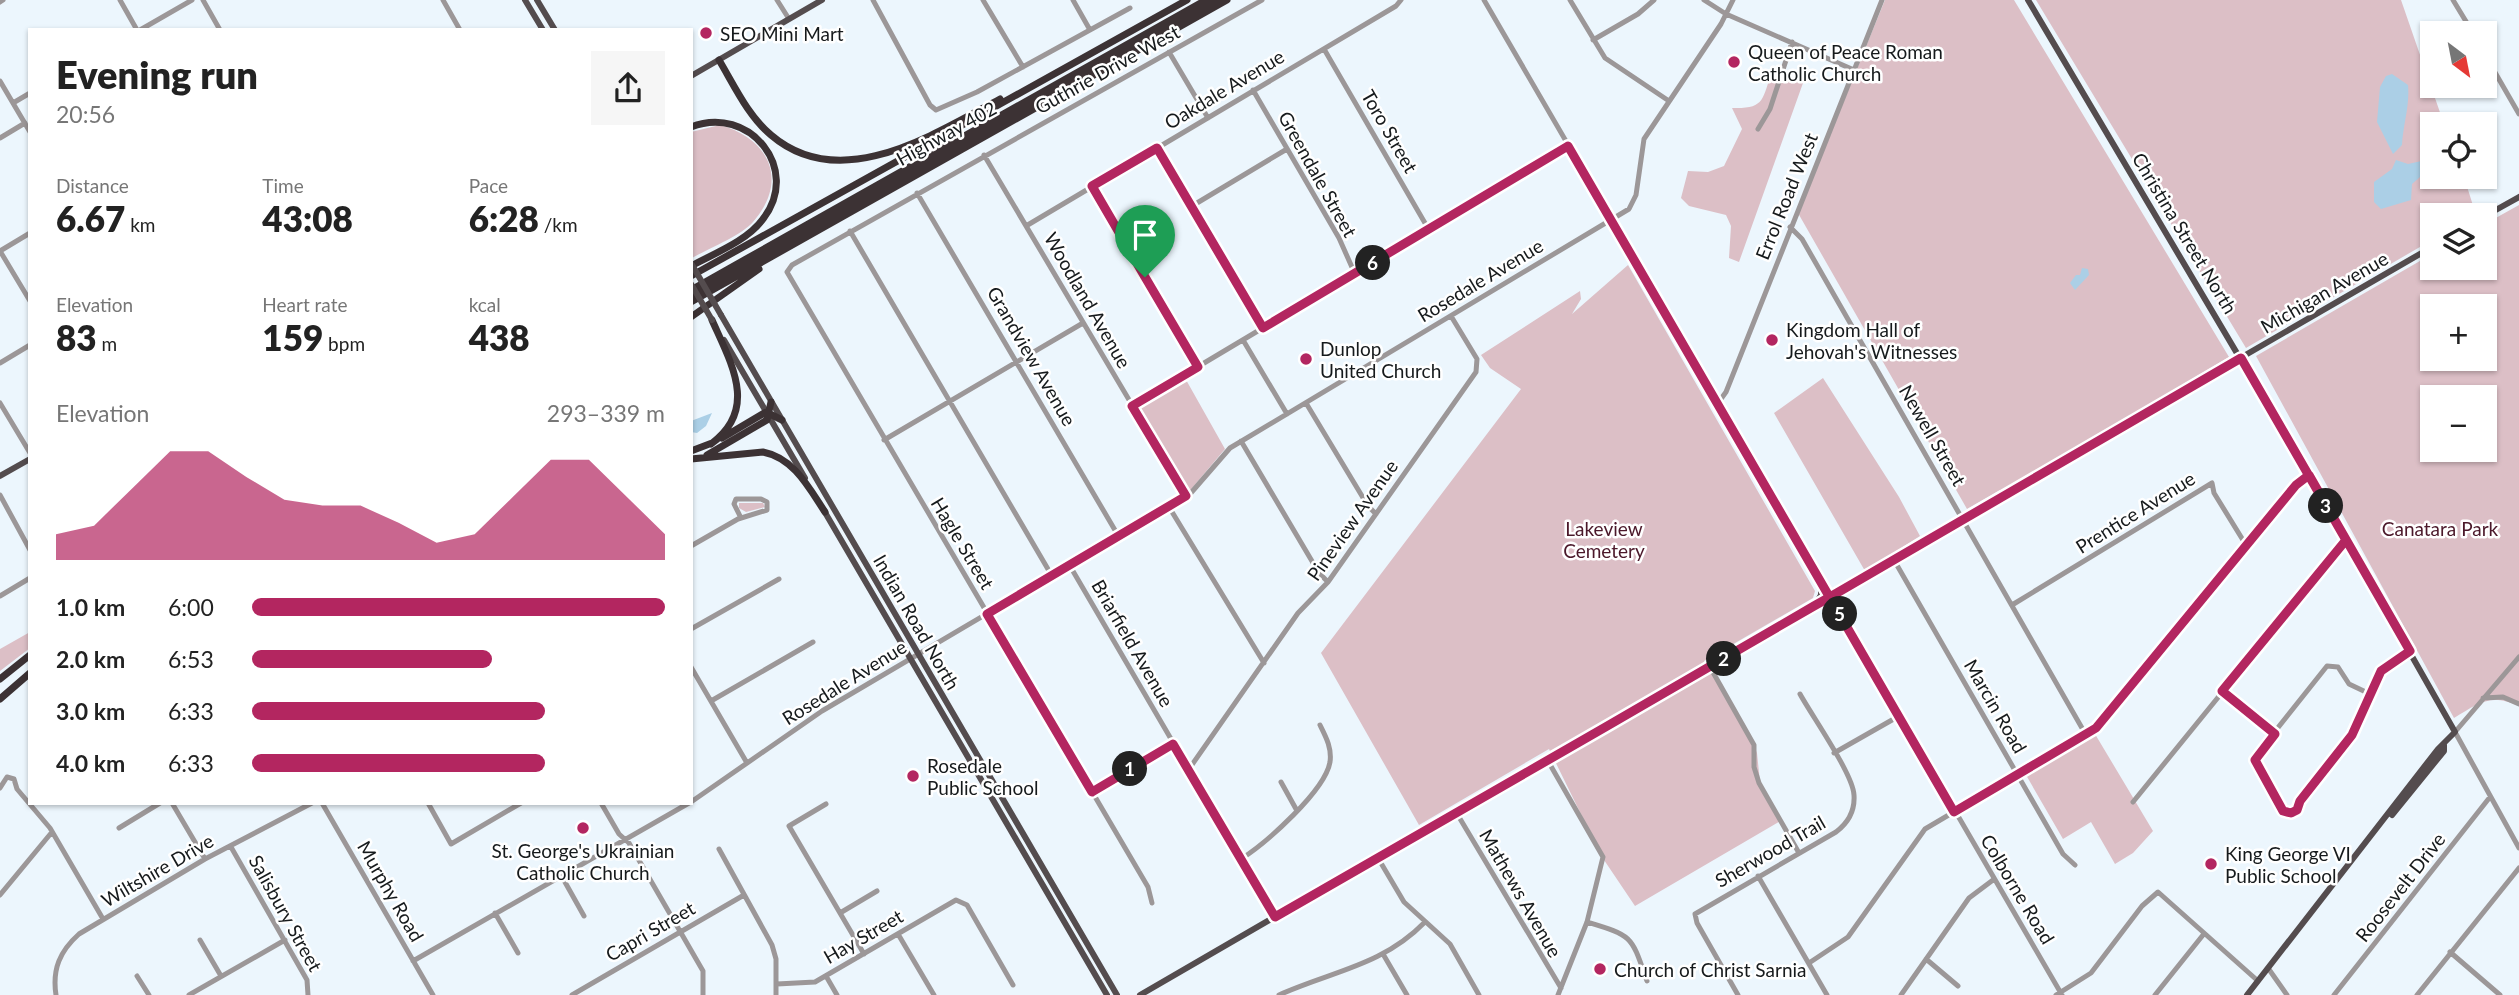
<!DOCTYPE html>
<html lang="en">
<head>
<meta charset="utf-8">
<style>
	:root { --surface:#fff; --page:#f6f6f6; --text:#222; --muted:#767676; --accent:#b32660 }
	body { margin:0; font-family:Lato,sans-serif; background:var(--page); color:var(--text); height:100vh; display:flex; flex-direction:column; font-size:26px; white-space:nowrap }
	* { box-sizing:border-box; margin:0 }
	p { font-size:23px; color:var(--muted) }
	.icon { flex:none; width:38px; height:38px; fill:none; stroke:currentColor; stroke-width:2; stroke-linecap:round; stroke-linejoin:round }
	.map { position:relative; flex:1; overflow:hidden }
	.sheet { position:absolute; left:28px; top:28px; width:665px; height:777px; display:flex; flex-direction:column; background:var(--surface); border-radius:0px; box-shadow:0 2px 5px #0004 }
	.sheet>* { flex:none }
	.needle { width:46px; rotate:148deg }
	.tools { position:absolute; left:2420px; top:21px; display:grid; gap:14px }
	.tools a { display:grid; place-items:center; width:77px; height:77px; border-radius:0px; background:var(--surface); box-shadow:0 2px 5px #0004; font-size:35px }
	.pin { position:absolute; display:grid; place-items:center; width:60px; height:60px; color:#fff; margin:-72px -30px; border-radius:50% 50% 50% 0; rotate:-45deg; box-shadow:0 0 7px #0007 }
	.pin .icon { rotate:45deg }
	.km { position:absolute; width:35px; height:35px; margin:-18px; border-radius:50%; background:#222; color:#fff; font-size:19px; line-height:35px; text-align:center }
	.round { display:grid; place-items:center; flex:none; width:74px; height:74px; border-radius:0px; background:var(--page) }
	.overview { display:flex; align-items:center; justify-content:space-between; height:119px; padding:0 28px }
	h1 { font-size:38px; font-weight:800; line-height:52px }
	.stats { display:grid; grid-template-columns:repeat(3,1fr); gap:10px; height:119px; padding:7px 28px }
	.stats div { display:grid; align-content:center }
	.stats b { font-size:35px; font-weight:800 }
	.stats small { font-size:19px; font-weight:400 }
	.stats p { font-size:19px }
	.chart { height:196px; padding:14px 28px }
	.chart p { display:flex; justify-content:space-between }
	.chart svg { width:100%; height:126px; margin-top:7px; fill:var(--accent); opacity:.7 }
	ul { padding:0 28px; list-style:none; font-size:23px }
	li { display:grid; grid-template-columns:112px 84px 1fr; align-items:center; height:52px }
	li i { height:18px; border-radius:9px; background:var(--accent) }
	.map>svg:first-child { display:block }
	.green { fill:#dcbfc6; fill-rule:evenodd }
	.water { fill:#abcfe6 }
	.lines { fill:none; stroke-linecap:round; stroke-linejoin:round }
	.minor { stroke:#9c9798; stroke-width:5 }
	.major { stroke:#544c4e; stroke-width:6 }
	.highway { stroke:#3c3234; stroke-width:7 }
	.major-bridge { stroke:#544c4e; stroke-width:6 }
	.route-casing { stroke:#fff; stroke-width:14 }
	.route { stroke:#b32660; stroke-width:9 }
	.poi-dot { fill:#b32660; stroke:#fff; stroke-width:2.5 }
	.labels { text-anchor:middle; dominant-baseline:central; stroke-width:5; stroke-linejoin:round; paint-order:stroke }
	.poi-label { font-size:19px; fill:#161a1c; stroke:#fff; text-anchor:start }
	.street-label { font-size:19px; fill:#161a1c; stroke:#fff }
	.park-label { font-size:19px; fill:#4b182a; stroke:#fff }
</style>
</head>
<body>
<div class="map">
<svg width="2519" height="995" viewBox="0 0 2519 995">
	<rect width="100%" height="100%" fill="#ecf6fd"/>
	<!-- green -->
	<path class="green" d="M1885,0H2014L2229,357L2000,494V490L1967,509L1798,213Z
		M2036,0H2401L2444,124H2432V177H2464L2476,215H2432V240L2246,348Z
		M1772,71L1803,83L1739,262L1729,258L1731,226L1726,215L1689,206L1681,198L1688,171L1708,172L1724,166L1742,129L1732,108C1765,109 1762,100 1772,71Z
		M720,125C770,139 789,181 753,222C742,235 708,249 692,258L691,132Z
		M2519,205V706C2490,693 2479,703 2454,718L2256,356L2432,254V268H2485V224ZM2432,306H2485V359H2432ZM2432,397H2485V450H2432Z
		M1628,265L1815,591L1813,598L1704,661L1749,734L1757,753L1760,782L1782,820L1635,906L1602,857L1549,749L1419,825L1321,653L1521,389L1490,368L1481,355L1580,291L1581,299L1572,314Z
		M1185,378L1225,449L1187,494L1134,408Z
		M1823,378L1899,497L1920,536L1865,571L1774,413Z
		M739,503H763L765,507L746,512L739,508Z
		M30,632V648L0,671V649Z
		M2095,734L2153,831L2133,853L2115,864L2091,822L2063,839L2026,775Z"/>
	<!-- water -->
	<path class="water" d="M2392,74L2408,85C2410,105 2403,125 2402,145L2393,154L2377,122L2380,87L2386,76Z
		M2396,160L2408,164L2426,160L2429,169L2412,184L2411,200L2381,209L2374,202V182L2392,169Z
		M2082,268L2088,269L2089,275L2075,290L2070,283L2076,275H2080Z
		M712,413L706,426L697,433L691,432V421Z"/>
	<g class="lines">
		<!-- minor -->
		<path class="minor" d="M120,0L137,30
			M203,0L220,30
			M443,0L460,30
			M777,0L789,19
			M873,0L930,105L936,110L977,92L1130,8
			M983,0L1023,67
			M1073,0L1090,30
			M1484,0L2062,995
			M1570,0L1605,58L1669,101
			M1704,0L1726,14L1854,70
			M2453,0L2473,33
			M0,2L3,0
			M140,30L192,0
			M1593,40L1638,14L1654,0
			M1324,49L1429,230
			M1169,52L1208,118
			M2485,55L2519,114
			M0,81L30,132
			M1253,90L1339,238L1355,274
			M13,103L30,93
			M1758,129L1770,109L1792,42
			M0,138L25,123
			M1157,148L1263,328
			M984,155L1186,496
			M1092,186L1198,367
			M917,193L1119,537
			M1192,206L1287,149
			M1026,226L1396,6L1401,0
			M1790,227L1802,239L2086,735
			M850,231L1052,576
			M0,251L30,301
			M0,251L30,233
			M1243,340L1287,414
			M0,363L30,345
			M0,403L30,453
			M1306,403L1368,506L1376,514
			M1718,403L1726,392L1882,0
			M1132,406L1568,146
			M884,440L1083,323
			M1241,441L1319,573L1328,582
			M0,495L30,550
			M1169,507L1264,663
			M691,546L738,519L767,510V502L761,499H736L734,504L741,518
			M1894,560L2063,854L2075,865
			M1070,566L1275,917
			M0,596L30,578
			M2012,605L2212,483L2214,493L2246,545
			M691,629L779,579
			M2519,657L2455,732L2519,848
			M691,667L747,763
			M1710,667L1754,745V767L1759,783L1799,853
			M2222,690L2275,734
			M2370,694L2349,684L2338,667L2327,666L2257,754L2256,762L2283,811L2291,813L2297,810L2300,801L2352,735L2381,671L2410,651
			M2483,698L2503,697L2519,704
			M711,701L813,642
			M1834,753L1899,716
			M1548,761L1603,857L1587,922L1558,995
			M1189,769L1298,613L1328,582L1476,372L1477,359L1451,316
			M1281,782L1296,809
			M0,788L7,777L14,779L17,789L50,828L103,919
			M1092,792L1173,744
			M691,802L822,711L1190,494L1230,448L1629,209L1636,195L1644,139L1721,24L1733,0
			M2133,802L2346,540
			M172,803L205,859
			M322,803L433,995
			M428,803L451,844L521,803
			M601,803L619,834L629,843L703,971V995
			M826,804L789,826L864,954
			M1456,812L1561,988
			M119,828L160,803
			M231,847L307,980L308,995
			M719,849L772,945L776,959V995
			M1378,858L1404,902L1450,944L1479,995
			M1241,859C1266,843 1325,791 1330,762C1332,748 1326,737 1320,725
			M561,875L584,916
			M1758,876L1827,995
			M0,895L52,832
			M1152,903L1148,887L787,272L792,265L1262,0
			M495,913L518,953
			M840,913L877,891
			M1587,922C1633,936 1631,935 1647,981
			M898,934L934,995
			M200,940L221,976
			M2450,952L2500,995
			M1383,954L1407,995
			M1926,959L1958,986
			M413,961L689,803
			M1809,963L1848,937L1925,829L2096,728L2296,485L2309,475
			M2268,968L2287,995
			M137,976L149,995
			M826,976L837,995
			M777,984L815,982L956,900L967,905L1013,985
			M56,995C52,969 60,951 79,934L205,859L312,803
			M189,995L285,940
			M572,995L744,895
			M1279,995C1332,971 1382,966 1425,922
			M1738,995L1697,923L1695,914L1836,832C1848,823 1855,810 1854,795C1853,774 1812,716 1800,694
			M1901,995L1969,898L1993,880
			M2056,995L2091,973L2142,906L2158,892L2258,981
			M2155,995L2203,935
			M2334,995L2490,797
			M2417,995L2519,868"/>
		<!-- major -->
		<path class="major" d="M525,0L543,30
			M537,0L555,30
			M2028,0L2309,475L2455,732L2438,749L2247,995
			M691,76L822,0
			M2485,216L2519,197
			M721,315L1117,995
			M724,340L805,478
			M0,476L30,459
			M823,509L1107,995
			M1816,603L1821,595V582
			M2392,815L2444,751V745
			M1140,995L2432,247"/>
		<!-- highway -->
		<path class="highway" d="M719,60C734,85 748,116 771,135C841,195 934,134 1000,99
			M691,127C749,104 802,169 763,219C747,241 715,253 691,266
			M691,276L1187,0
			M691,290L1206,0
			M691,296L1217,0
			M691,302L1227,0
			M691,317L759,269
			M722,438L766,412L782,420
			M711,444C759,409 731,363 712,320
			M691,451L712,443
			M707,455L767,420L771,402
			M691,459L763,452C794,458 809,488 825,512
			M0,679L30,655
			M0,699L30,673"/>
		<!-- major-bridge -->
		<path class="major-bridge" d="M691,263L721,315
			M691,284L712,320"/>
	</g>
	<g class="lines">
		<defs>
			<path id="route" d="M1145,277L1198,367L1132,406L1186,496L987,614L1092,792L1173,744L1275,917C1455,813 1635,711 1814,606L1830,597L2241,358L2346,540L2222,691L2275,734L2255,760L2283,811L2291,813L2297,810L2300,801L2352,735L2381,671L2410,651L2309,475L2296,485L2096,728L1954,812L1833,603L1826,591C1740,443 1655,294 1568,146L1263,328L1157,148L1092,186L1145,277"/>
		</defs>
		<!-- route casing -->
		<use href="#route" class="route-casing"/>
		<!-- route -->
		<use href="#route" class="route"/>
	</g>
	<!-- markers -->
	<g class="poi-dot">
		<circle cx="706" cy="33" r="7"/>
		<circle cx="1734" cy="62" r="7"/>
		<circle cx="1772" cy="340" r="7"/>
		<circle cx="1306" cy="359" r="7"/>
		<circle cx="913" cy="776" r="7"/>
		<circle cx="583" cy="828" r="7"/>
		<circle cx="2211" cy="864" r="7"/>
		<circle cx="1600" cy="969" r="7"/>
	</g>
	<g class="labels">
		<!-- poi labels -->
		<g class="poi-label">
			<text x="720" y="33">SEO Mini Mart</text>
			<text x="1748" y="51">Queen of Peace Roman<tspan x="1748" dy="22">Catholic Church</tspan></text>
			<text x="1786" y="329">Kingdom Hall of<tspan x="1786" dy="22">Jehovah's Witnesses</tspan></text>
			<text x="1320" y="348">Dunlop<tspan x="1320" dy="22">United Church</tspan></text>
			<text x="927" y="765">Rosedale<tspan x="927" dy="22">Public School</tspan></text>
			<text x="583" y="850" text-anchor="middle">St. George's Ukrainian<tspan x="583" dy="22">Catholic Church</tspan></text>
			<text x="2225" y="853">King George VI<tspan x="2225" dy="22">Public School</tspan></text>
			<text x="1614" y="969">Church of Christ Sarnia</text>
		</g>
		<!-- street labels -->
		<g class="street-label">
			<text transform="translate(1107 69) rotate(-29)">Guthrie Drive West</text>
			<text transform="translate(1224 89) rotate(-31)">Oakdale Avenue</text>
			<text transform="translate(1390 131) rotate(60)">Toro Street</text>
			<text transform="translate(946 133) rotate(-29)">Highway 402</text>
			<text transform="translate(1318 174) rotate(61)">Greendale Street</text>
			<text transform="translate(1786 196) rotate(-68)">Errol Road West</text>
			<text transform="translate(2185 233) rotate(59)">Christina Street North</text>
			<text transform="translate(1480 280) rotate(-31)">Rosedale Avenue</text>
			<text transform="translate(2324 292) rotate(-30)">Michigan Avenue</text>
			<text transform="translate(1088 300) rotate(60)">Woodland Avenue</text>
			<text transform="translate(1032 356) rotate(60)">Grandview Avenue</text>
			<text transform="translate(1933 435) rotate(60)">Newell Street</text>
			<text transform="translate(2135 512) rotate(-32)">Prentice Avenue</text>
			<text transform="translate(1352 520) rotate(-55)">Pineview Avenue</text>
			<text transform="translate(963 543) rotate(59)">Hagle Street</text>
			<text transform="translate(917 622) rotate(60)">Indian Road North</text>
			<text transform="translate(1133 643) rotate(60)">Briarfield Avenue</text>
			<text transform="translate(844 682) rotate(-32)">Rosedale Avenue</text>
			<text transform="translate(1996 706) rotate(60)">Marcin Road</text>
			<text transform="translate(1770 851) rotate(-30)">Sherwood Trail</text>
			<text transform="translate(157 870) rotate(-30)">Wiltshire Drive</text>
			<text transform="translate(2400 887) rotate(-52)">Roosevelt Drive</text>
			<text transform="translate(2018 889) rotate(59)">Colborne Road</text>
			<text transform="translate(391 891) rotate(60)">Murphy Road</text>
			<text transform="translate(1521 893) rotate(60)">Mathews Avenue</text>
			<text transform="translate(286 913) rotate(61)">Salisbury Street</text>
			<text transform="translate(650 931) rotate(-30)">Capri Street</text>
			<text transform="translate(863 936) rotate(-30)">Hay Street</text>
		</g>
		<!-- park labels -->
		<g class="park-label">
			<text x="1604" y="528">Lakeview<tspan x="1604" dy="22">Cemetery</tspan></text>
			<text x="2440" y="528">Canatara Park</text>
		</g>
	</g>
</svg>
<div class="tools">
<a><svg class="needle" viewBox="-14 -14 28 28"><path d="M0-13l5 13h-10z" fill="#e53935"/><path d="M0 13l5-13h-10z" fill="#767676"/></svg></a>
<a><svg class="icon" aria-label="locate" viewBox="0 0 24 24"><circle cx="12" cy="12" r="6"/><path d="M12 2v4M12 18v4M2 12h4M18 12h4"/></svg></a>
<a><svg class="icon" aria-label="layers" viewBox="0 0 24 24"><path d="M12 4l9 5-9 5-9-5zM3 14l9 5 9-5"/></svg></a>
<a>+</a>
<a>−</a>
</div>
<div class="pin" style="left:1145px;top:277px;background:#1e9e55"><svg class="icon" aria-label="arrive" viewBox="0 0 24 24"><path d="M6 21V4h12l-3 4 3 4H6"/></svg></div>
<b class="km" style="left:1130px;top:769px">1</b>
<b class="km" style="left:1724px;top:659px">2</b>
<b class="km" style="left:2326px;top:506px">3</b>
<b class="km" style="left:1840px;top:614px">5</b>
<b class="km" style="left:1373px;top:263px">6</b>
<section class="sheet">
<div class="overview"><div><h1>Evening run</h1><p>20:56</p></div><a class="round"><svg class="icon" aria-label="share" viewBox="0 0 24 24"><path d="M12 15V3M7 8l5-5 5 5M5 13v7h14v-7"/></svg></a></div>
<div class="stats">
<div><p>Distance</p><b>6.67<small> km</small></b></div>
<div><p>Time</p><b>43:08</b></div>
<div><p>Pace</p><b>6:28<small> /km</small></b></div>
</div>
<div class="stats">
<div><p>Elevation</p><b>83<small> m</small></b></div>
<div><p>Heart rate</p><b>159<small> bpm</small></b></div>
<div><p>kcal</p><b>438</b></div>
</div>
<div class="chart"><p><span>Elevation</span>293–339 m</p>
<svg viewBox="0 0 160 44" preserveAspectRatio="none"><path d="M0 44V35L10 32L20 19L30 6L40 6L50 15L60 23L70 25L80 25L90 31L100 38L110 35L120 22L130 9L140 9L150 22L160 35V44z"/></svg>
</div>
<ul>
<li><b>1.0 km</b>6:00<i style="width:100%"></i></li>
<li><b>2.0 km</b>6:53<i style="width:58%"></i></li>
<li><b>3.0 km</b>6:33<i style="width:71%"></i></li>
<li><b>4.0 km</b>6:33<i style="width:71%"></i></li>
</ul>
</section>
</div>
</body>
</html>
